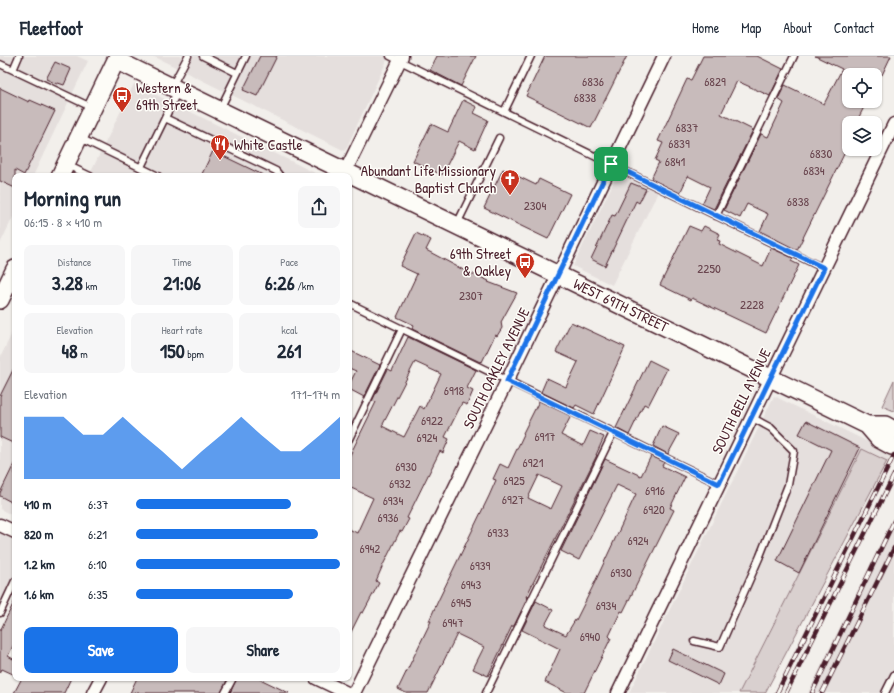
<!DOCTYPE html>
<html lang="en">
<head>
<meta charset="utf-8">
<style>
	:root { --surface:#fff; --page:#f6f6f7; --text:#1f2937; --muted:#747a83; --line:#e0e1e3; --accent:#1a73e8 }
	body { margin:0; font-family:"Patrick Hand",sans-serif; background:var(--page); color:var(--text); height:100vh; display:flex; flex-direction:column; font-size:15px; white-space:nowrap }
	* { box-sizing:border-box; margin:0 }
	p { font-size:13px; color:var(--muted) }
	.icon { flex:none; width:22px; height:22px; fill:none; stroke:currentColor; stroke-width:2; stroke-linecap:round; stroke-linejoin:round }
	.map { position:relative; flex:1; overflow:hidden }
	.sheet { position:absolute; left:12px; top:117px; width:340px; height:508px; display:flex; flex-direction:column; background:var(--surface); border-radius:8px; box-shadow:0 1px 3px #0004 }
	.sheet>* { flex:none }
	.fabs { position:absolute; left:842px; top:12px; display:grid; gap:8px }
	.fabs a { display:grid; place-items:center; width:40px; height:40px; border-radius:8px; background:var(--surface); box-shadow:0 1px 3px #0004; font-size:20px }
	.pin { position:absolute; display:grid; place-items:center; width:34px; height:34px; color:#fff; margin:-17px; border-radius:8px; box-shadow:0 2px 6px #0006 }
	.round { display:grid; place-items:center; flex:none; width:42px; height:42px; border-radius:8px; background:var(--page) }
	.head { display:flex; align-items:center; justify-content:space-between; height:68px; padding:0 12px }
	h1 { font-size:22px; font-weight:700; line-height:30px }
	.stats { display:grid; grid-template-columns:repeat(3,1fr); gap:6px; height:68px; padding:4px 12px }
	.stats div { display:grid; align-content:center; border-radius:8px; background:var(--page); text-align:center }
	.stats b { font-size:20px; font-weight:700 }
	.stats small { font-size:11px; font-weight:400 }
	.stats p { font-size:11px }
	.chart { height:112px; padding:8px 12px }
	.chart p { display:flex; justify-content:space-between }
	.chart svg { width:100%; height:72px; margin-top:4px; fill:var(--accent); opacity:.7 }
	.cta { display:flex; gap:8px; margin-top:auto; padding:8px 12px }
	.cta a { flex:1; height:46px; border-radius:8px; background:var(--accent); color:#fff; font-size:16px; font-weight:700; line-height:46px; text-align:center }
	.cta a+a { background:var(--page); color:var(--text) }
	ul { padding:0 12px; list-style:none; font-size:13px }
	li { display:grid; grid-template-columns:64px 48px 1fr; align-items:center; height:30px }
	li i { height:10px; border-radius:5px; background:var(--accent) }
	header { display:flex; align-items:center; gap:24px; box-sizing:border-box; height:56px; padding:0 20px; background:var(--surface); border-bottom:1px solid var(--line) }
	header strong { font-size:19px }
	nav { display:flex; gap:22px; margin-inline-start:auto; font-size:14px }
	.map>svg:first-child { display:block }
	.built { fill:#e5dfdd }
	.green { fill:#d9d0cf; stroke:#92787d }
	.building { fill:#c8bbbb; stroke:#4a1f2b; fill-rule:evenodd }
	.lines { fill:none; stroke-linecap:round; stroke-linejoin:round }
	.lane-casing { stroke:#4a1f2b; stroke-width:9 }
	.street-casing { stroke:#4a1f2b; stroke-width:15 }
	.secondary-casing { stroke:#4a1f2b; stroke-width:20 }
	.lane { stroke:#fdfcf7; stroke-width:6 }
	.street { stroke:#fdfcf7; stroke-width:12 }
	.secondary { stroke:#fdfcf7; stroke-width:17 }
	.rail-casing { stroke:#4a1f2b; stroke-width:4.5 }
	.rail { stroke:#fdfcf7; stroke-width:3; stroke-dasharray:9; stroke-linecap:butt }
	.route-casing { stroke:#fff; stroke-width:8 }
	.route { stroke:#1a73e8; stroke-width:5 }
	.labels { text-anchor:middle; dominant-baseline:central; stroke-width:3; stroke-linejoin:round; paint-order:stroke }
	.number-label { font-size:13px; fill:#6a464f }
	.poi-label { font-size:15px; fill:#4a1f2b; stroke:#fdfcf7; text-anchor:start }
	.street-label { font-size:15px; fill:#4a1f2b; stroke:#fdfcf7 }
</style>
</head>
<body>
<header>
<strong>Fleetfoot</strong>
<nav><a>Home</a><a>Map</a><a>About</a><a>Contact</a></nav>
</header>
<div class="map">
<svg width="894" height="637" viewBox="0 0 894 637">
	<rect width="100%" height="100%" fill="#f2efeb"/>
	<filter id="ink" filterUnits="userSpaceOnUse"><feTurbulence type="fractalNoise" baseFrequency=".025" numOctaves="2"/><feDisplacementMap in="SourceGraphic" scale="8" xChannelSelector="R" yChannelSelector="G"/><feConvolveMatrix kernelMatrix="1 2 1 2 8 2 1 2 1" color-interpolation-filters="sRGB"/></filter>
	<g filter="url(#ink)">
		<!-- built -->
		<path class="built" d="M0,0H77L88,5L33,120H15V157L0,188Z
			M153,0H389L345,95Z
			M134,28L321,120H89Z
			M620,113L660,132L612,229L573,210Z
			M15,271V461L0,453V302Z
			M774,340L891,397L887,405L862,393L739,637H629Z
			M894,461V637H808L846,559Z
			M0,477L15,485V525L0,557Z"/>
		<!-- green -->
		<path class="green" d="M894,324V355L882,350Z
			M862,393L887,405L765,637H739Z"/>
		<!-- building -->
		<path class="building" d="M260,0H277L257,40L243,34Z
			M437,0H476L461,30L430,14Z
			M545,0H627L591,72L526,40Z
			M703,0H757L783,13L770,40L737,25L721,58L753,74L714,153L702,148L710,131L688,120L680,137L651,123L659,106L655,104L663,87L658,85L687,23L691,24Z
			M815,0H891L882,19H849V45H867L856,67H849V88L797,194L760,175L768,158L747,148L740,162L724,154L761,78L768,81L784,47L778,43L785,29L824,48L842,13Z
			M55,6L71,13L64,29L58,27L57,28L46,23Z
			M0,32L29,46L30,44L55,55L24,119L15,114V132L0,125Z
			M463,44L477,51L474,57L488,64L475,93L459,85L442,119L413,105L431,68L448,76Z
			M213,95L265,120H201Z
			M503,113L536,129L539,123L570,138L548,183L484,152Z
			M631,127L646,133L639,147L636,145L605,210L591,203L612,159L615,160Z
			M689,170L701,175L704,170L720,178L717,184L720,185L719,188L763,210L771,192L793,202L791,205L799,209L766,277L692,242L691,244L660,229Z
			M416,177L431,184L426,194L471,218V217L489,225L488,226L517,237L501,266L502,272L497,280L495,279L482,306L481,305L480,306L412,273L414,269L397,261L417,218L400,210Z
			M571,266L625,291L594,358L576,349L574,352L541,336L547,322L566,331L578,306L556,296Z
			M408,281L476,314L467,332L473,335L467,349L462,347L445,381L449,383L443,397L440,395L434,407L407,462L409,463L402,476L400,475L383,509L376,525L379,527L363,557L361,556L349,580V473L357,477L373,442L349,431V401L376,346L372,345L388,313L392,315ZM415,306L441,318L424,353L420,350L404,381L382,370Z
			M349,294L380,309L364,341L349,333V329L356,315L349,312Z
			M649,304L667,313L648,350L644,348L629,379L616,372Z
			M15,310V388L0,381V340Z
			M539,345L571,360L561,379L583,390L590,375L604,381L596,399H597L526,541H528L514,570H512L488,620L473,613L484,591L457,578L428,637H406L398,633L431,565H429L438,545L489,440L496,424L493,423L500,408L508,412L524,378L523,377ZM539,419L562,430L551,453L528,442Z
			M806,365L860,392L799,517L777,505L831,394L799,378Z
			M662,370L679,378L668,398L653,390Z
			M651,400L664,406L662,410L685,421L670,452L674,454L623,556L621,555L609,580L611,582L584,637H567L545,626L560,593L522,574L536,545L553,554L545,569L566,579L575,564H576L594,528L636,438L617,429L579,504L561,495L605,403L641,420Z
			M15,406V448L0,440V437Z
			M15,544V586L8,600L15,604V619L2,613L0,617V575Z
			M673,593L724,618L719,629L668,604Z
			M22,622H71L64,637H14Z
			M137,622H228L221,637H130Z
			M237,622H258L289,637H230Z"/>
		<g class="lines">
			<defs>
				<path id="lane" d="M203,0L237,17
					M390,0L823,212
					M0,8L13,14L19,0
					M13,14L93,52
					M172,30L188,0
					M178,34L165,62L276,115L280,120
					M220,53L246,0
					M504,56L531,0
					M80,82L158,120
					M67,109L90,120
					M141,111L165,62
					M716,160L794,0
					M457,168L499,82
					M349,247L719,428
					M349,383L402,273
					M0,557L15,525
					M694,585L720,591L760,500L788,429L794,395L771,372L751,361
					M225,637L233,622
					M486,637L613,377
					M885,637L894,619"/>
				<path id="street" d="M343,120L402,0
					M0,469L15,476
					M316,622L347,637
					M93,637L101,622
					M354,637L507,325L664,0
					M618,637L894,68"/>
				<path id="secondary" d="M116,4L867,369H885L894,374
					M60,120L118,0
					M0,244L15,213
					M867,369L879,383L892,390"/>
			</defs>
			<!-- lane casing -->
			<use href="#lane" class="lane-casing"/>
			<!-- street casing -->
			<use href="#street" class="street-casing"/>
			<!-- secondary casing -->
			<use href="#secondary" class="secondary-casing"/>
			<!-- lane -->
			<use href="#lane" class="lane"/>
			<!-- street -->
			<use href="#street" class="street"/>
			<!-- secondary -->
			<use href="#secondary" class="secondary"/>
			<defs>
				<path id="rail" d="M777,637L894,399
					M786,637L894,419
					M812,637L894,465
					M822,637L894,492"/>
			</defs>
			<!-- rail casing -->
			<use href="#rail" class="rail-casing"/>
			<!-- rail -->
			<use href="#rail" class="rail"/>
		</g>
	</g>
	<g class="lines" filter="url(#ink)">
		<defs>
			<path id="route" d="M611,108L824,212L719,428L507,325Z"/>
		</defs>
		<!-- route casing -->
		<use href="#route" class="route-casing"/>
		<!-- route -->
		<use href="#route" class="route"/>
	</g>
	<!-- icons -->
	<defs>
		<symbol id="bus-pin" viewBox="-11 -11 22 30"><path d="M0 17L-7.5 6A9.5 9.5 0 1 1 7.5 6Z" fill="#c8321e" stroke="#fdfcf7"/><path d="M-5-6H5V4H4V6H2V4H-2V6H-4V4H-5ZM-3.5-4V0h7V-4ZM-3.5 1.2v1.5H-2V1.2ZM2 1.2v1.5H3.5V1.2Z" fill="#fff"/></symbol>
		<symbol id="restaurant-pin" viewBox="-11 -11 22 30"><path d="M0 17L-7.5 6A9.5 9.5 0 1 1 7.5 6Z" fill="#c8321e" stroke="#fdfcf7"/><path d="M-5-6h1v4h1v-4h1v4h1v-4h1v5L-1.5 .5V6h-2V.5L-5-1ZM5-6V6H3V1.5H1.5Q1.5-4 5-6Z" fill="#fff"/></symbol>
		<symbol id="church-pin" viewBox="-11 -11 22 30"><path d="M0 17L-7.5 6A9.5 9.5 0 1 1 7.5 6Z" fill="#c8321e" stroke="#fdfcf7"/><path d="M-1.2-6h2.4v3.5h3.3v2.4h-3.3V6h-2.4V-.1h-3.3v-2.4h3.3Z" fill="#fff"/></symbol>
	</defs>
	<g fill-rule="evenodd">
		<use href="#bus-pin" x="111" y="29" width="22" height="30"/>
		<use href="#restaurant-pin" x="209" y="77" width="22" height="30"/>
		<use href="#church-pin" x="499" y="112" width="22" height="30"/>
		<use href="#bus-pin" x="514" y="195" width="22" height="30"/>
	</g>
	<g class="labels">
		<!-- number labels -->
		<g class="number-label">
			<text x="593" y="25">6836</text>
			<text x="715" y="25">6829</text>
			<text x="585" y="41">6838</text>
			<text x="687" y="71">6837</text>
			<text x="679" y="87">6839</text>
			<text x="821" y="97">6830</text>
			<text x="675" y="105">6841</text>
			<text x="814" y="114">6834</text>
			<text x="798" y="145">6838</text>
			<text x="535" y="149">2304</text>
			<text x="709" y="212">2250</text>
			<text x="471" y="239">2307</text>
			<text x="752" y="248">2228</text>
			<text x="454" y="334">6918</text>
			<text x="432" y="364">6922</text>
			<text x="545" y="380">6917</text>
			<text x="427" y="381">6924</text>
			<text x="533" y="406">6921</text>
			<text x="406" y="410">6930</text>
			<text x="514" y="424">6925</text>
			<text x="400" y="427">6932</text>
			<text x="655" y="434">6916</text>
			<text x="513" y="443">6927</text>
			<text x="393" y="444">6934</text>
			<text x="654" y="453">6920</text>
			<text x="388" y="461">6936</text>
			<text x="498" y="476">6933</text>
			<text x="638" y="484">6924</text>
			<text x="370" y="492">6942</text>
			<text x="480" y="509">6939</text>
			<text x="621" y="516">6930</text>
			<text x="471" y="528">6943</text>
			<text x="461" y="546">6945</text>
			<text x="606" y="549">6934</text>
			<text x="453" y="566">6947</text>
			<text x="590" y="580">6940</text>
		</g>
		<!-- poi labels -->
		<g class="poi-label">
			<text x="136" y="31">Western &amp;<tspan x="136" dy="17">69th Street</tspan></text>
			<text x="234" y="88">White Castle</text>
			<text x="496" y="114" text-anchor="end">Abundant Life Missionary<tspan x="496" dy="17">Baptist Church</tspan></text>
			<text x="511" y="197" text-anchor="end">69th Street<tspan x="511" dy="17">&amp; Oakley</tspan></text>
		</g>
		<!-- street labels -->
		<g class="street-label">
			<text transform="translate(621 249) rotate(26)">WEST 69TH STREET</text>
			<text transform="translate(496 312) rotate(-64)">SOUTH OAKLEY AVENUE</text>
			<text transform="translate(741 345) rotate(-64)">SOUTH BELL AVENUE</text>
		</g>
	</g>
</svg>
<div class="fabs">
<a><svg class="icon" aria-label="locate" viewBox="0 0 24 24"><circle cx="12" cy="12" r="6"/><path d="M12 2v4M12 18v4M2 12h4M18 12h4"/></svg></a>
<a><svg class="icon" aria-label="layers" viewBox="0 0 24 24"><path d="M12 4l9 5-9 5-9-5zM3 14l9 5 9-5"/></svg></a>
</div>
<div class="pin" style="left:611px;top:108px;background:#1e9e55"><svg class="icon" aria-label="arrive" viewBox="0 0 24 24"><path d="M6 21V4h12l-3 4 3 4H6"/></svg></div>
<section class="sheet">
<div class="head"><div><h1>Morning run</h1><p>06:15 · 8 × 410 m</p></div><a class="round"><svg class="icon" aria-label="share" viewBox="0 0 24 24"><path d="M12 15V3M7 8l5-5 5 5M5 13v7h14v-7"/></svg></a></div>
<div class="stats">
<div><p>Distance</p><b>3.28<small> km</small></b></div>
<div><p>Time</p><b>21:06</b></div>
<div><p>Pace</p><b>6:26<small> /km</small></b></div>
</div>
<div class="stats">
<div><p>Elevation</p><b>48<small> m</small></b></div>
<div><p>Heart rate</p><b>150<small> bpm</small></b></div>
<div><p>kcal</p><b>261</b></div>
</div>
<div class="chart"><p><span>Elevation</span>171–174 m</p>
<svg viewBox="0 0 160 44" preserveAspectRatio="none"><path d="M0 44V6L10 6L20 6L30 17L40 17L50 6L60 17L70 27L80 38L90 27L100 17L110 6L120 17L130 27L140 27L150 17L160 6V44z"/></svg>
</div>
<ul>
<li><b>410 m</b>6:37<i style="width:76%"></i></li>
<li><b>820 m</b>6:21<i style="width:89%"></i></li>
<li><b>1.2 km</b>6:10<i style="width:100%"></i></li>
<li><b>1.6 km</b>6:35<i style="width:77%"></i></li>
</ul>
<div class="cta"><a>Save</a><a>Share</a></div>
</section>
</div>
</body>
</html>
